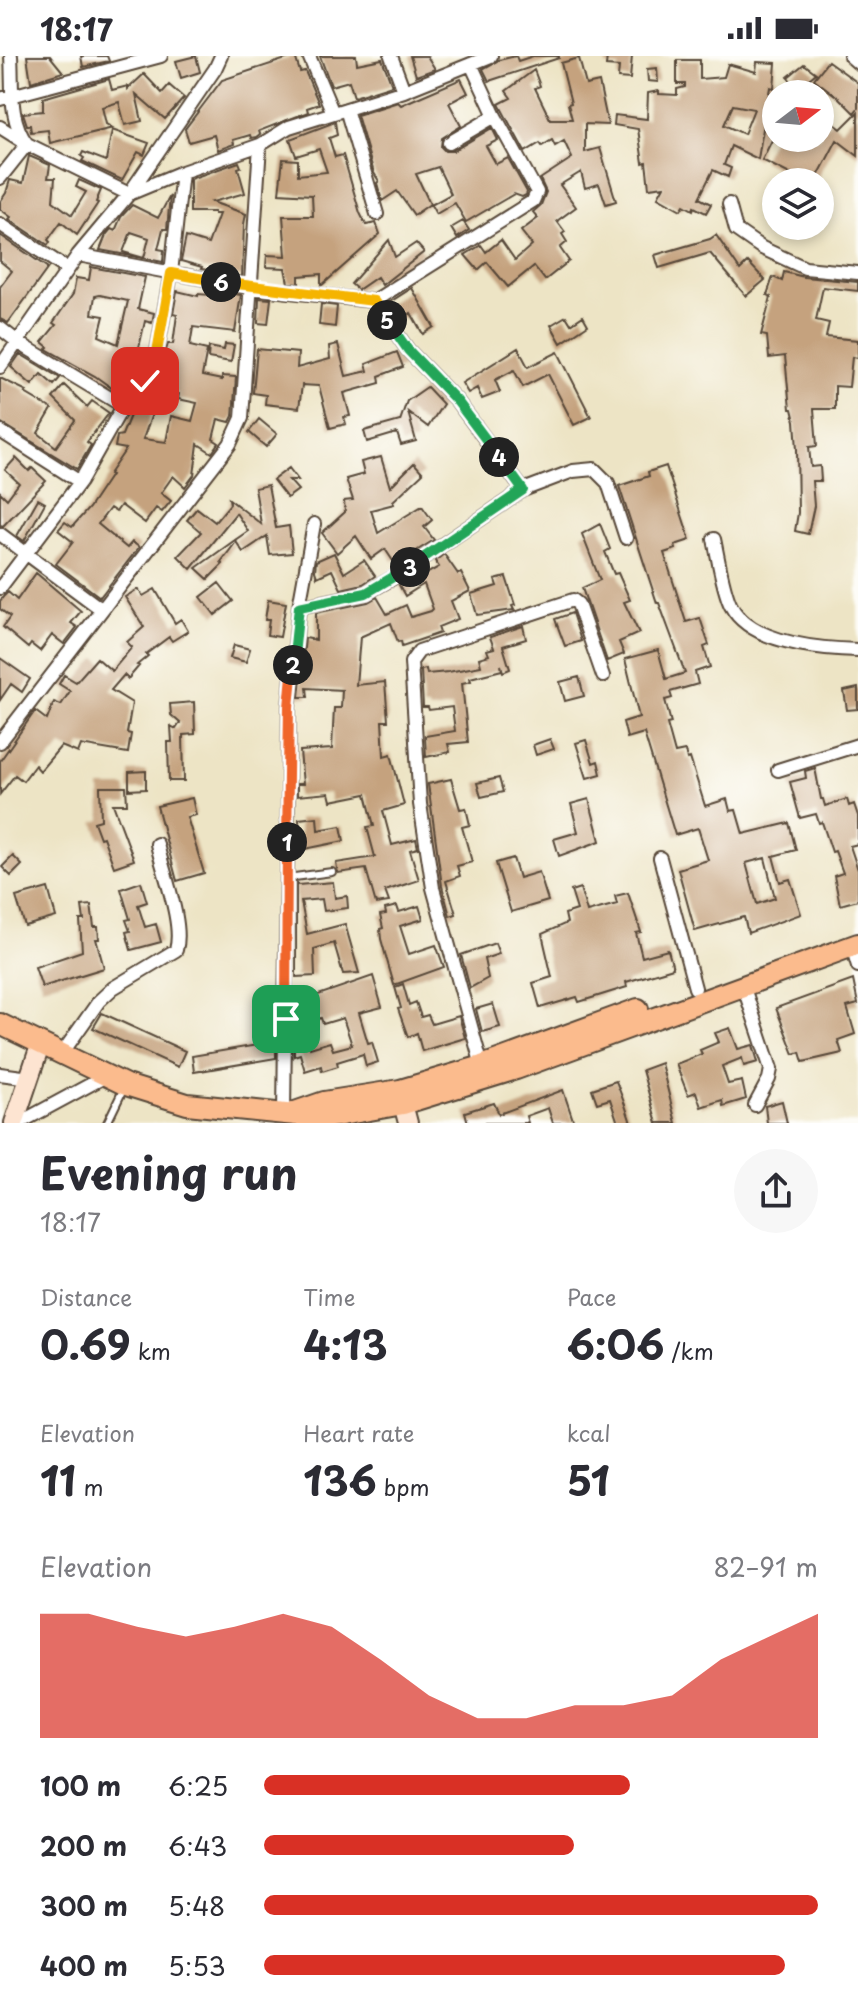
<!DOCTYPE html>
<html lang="en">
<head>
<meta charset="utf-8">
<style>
	:root { --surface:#fff; --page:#f7f7f7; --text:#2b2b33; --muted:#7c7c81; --accent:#d93025 }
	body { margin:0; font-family:"Playpen Sans",sans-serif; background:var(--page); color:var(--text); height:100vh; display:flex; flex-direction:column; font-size:30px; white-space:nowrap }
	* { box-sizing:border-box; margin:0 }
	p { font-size:26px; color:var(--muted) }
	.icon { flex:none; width:44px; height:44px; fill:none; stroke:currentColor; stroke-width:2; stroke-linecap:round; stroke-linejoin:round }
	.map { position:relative; height:1067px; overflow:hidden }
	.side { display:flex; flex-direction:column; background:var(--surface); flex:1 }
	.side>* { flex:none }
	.needle { width:52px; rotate:74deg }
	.fabs { position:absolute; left:762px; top:24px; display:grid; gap:16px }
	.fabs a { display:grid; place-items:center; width:72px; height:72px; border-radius:50%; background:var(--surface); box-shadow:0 4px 12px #0003; font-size:40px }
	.pin { position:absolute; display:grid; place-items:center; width:68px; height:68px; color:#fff; margin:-34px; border-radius:16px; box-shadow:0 4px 12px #0006 }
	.km { position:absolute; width:40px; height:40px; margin:-20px; border-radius:50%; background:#222; color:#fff; font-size:22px; line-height:40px; text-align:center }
	.round { display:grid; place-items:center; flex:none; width:84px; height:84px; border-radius:42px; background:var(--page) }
	.head { display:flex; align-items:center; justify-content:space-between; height:136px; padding:0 40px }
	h1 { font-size:44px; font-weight:700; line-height:60px }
	.stats { display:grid; grid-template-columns:repeat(3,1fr); gap:12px; height:136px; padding:8px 40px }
	.stats div { display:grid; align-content:center }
	.stats b { font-size:40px; font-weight:700 }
	.stats small { font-size:22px; font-weight:400 }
	.stats p { font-size:22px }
	.chart { height:224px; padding:16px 40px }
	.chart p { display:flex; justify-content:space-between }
	.chart svg { width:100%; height:144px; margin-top:8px; fill:var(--accent); opacity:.7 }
	ul { padding:0 40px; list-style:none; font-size:26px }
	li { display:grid; grid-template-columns:128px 96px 1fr; align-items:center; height:60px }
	li i { height:20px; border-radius:10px; background:var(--accent) }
	.status { display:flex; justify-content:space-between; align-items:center; height:56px; padding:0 40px; background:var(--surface); direction:ltr }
	.status svg { height:22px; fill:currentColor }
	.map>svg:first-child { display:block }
	.building { fill:#c5a27e; fill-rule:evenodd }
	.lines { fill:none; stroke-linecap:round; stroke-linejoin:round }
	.lane-casing { stroke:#564637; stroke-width:10 }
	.street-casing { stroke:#564637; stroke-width:16 }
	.secondary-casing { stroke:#564637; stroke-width:22 }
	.primary-casing { stroke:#564637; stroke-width:24 }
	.lane { stroke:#fff; stroke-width:6 }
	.street { stroke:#fff; stroke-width:12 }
	.secondary { stroke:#fde4d1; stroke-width:18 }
	.primary { stroke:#fbbb8d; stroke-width:20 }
	.split-1-casing { stroke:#fff; stroke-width:16 }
	.split-2-casing { stroke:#fff; stroke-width:16 }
	.split-3-casing { stroke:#fff; stroke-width:16 }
	.split-4-casing { stroke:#fff; stroke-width:16 }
	.split-5-casing { stroke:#fff; stroke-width:16 }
	.split-6-casing { stroke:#fff; stroke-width:16 }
	.split-7-casing { stroke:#fff; stroke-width:16 }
	.split-1 { stroke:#f0652b; stroke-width:10 }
	.split-2 { stroke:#f0652b; stroke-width:10 }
	.split-3 { stroke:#22a559; stroke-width:10 }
	.split-4 { stroke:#22a559; stroke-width:10 }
	.split-5 { stroke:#22a559; stroke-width:10 }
	.split-6 { stroke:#f5b400; stroke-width:10 }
	.split-7 { stroke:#f5b400; stroke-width:10 }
</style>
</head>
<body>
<div class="status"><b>18:17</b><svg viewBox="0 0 49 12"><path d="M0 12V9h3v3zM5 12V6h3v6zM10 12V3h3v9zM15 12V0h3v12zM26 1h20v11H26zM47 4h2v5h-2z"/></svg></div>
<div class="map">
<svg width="858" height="1067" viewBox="0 0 858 1067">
	<rect width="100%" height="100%" fill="#fdfcf7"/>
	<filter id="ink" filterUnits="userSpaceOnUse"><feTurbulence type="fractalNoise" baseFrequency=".0125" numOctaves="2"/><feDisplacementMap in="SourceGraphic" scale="16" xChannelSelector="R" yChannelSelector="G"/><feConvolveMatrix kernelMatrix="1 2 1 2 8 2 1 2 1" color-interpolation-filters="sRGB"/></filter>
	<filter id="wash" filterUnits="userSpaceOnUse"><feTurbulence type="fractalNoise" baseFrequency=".006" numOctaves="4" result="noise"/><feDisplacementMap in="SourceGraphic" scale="32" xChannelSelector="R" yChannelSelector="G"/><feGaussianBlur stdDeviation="1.8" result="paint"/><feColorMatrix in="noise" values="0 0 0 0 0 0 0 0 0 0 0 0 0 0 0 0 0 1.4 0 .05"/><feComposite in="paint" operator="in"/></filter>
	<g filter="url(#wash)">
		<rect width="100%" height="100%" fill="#ede4c5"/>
		<g id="blocks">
			<!-- building -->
			<path class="building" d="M27,0H50L63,16L31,26Z
				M81,0H107L109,5L83,11Z
				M196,0L200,16L181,22L176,5Z
				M295,0L300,16L305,15L319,48L307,52L308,56L259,75L260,78L256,81L251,82L250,79L233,84L234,88L218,94L214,79L189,86L185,73L222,24Z
				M320,0H356L357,8L382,3L392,29L354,41L349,25L331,30Z
				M410,0H427L435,13L416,20Z
				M516,0L518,5L533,0H559V2L489,25L483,13L499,4Z
				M607,0H632L630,23L618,22L619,11L606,10Z
				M579,2L586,29L599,26L608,69L585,68V96L600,92L616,145L606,148L599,128L585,132L581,116L560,129L576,151L557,165L565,176L562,178L567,186L560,192L569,205L545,224L534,210L508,231L487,206L478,214L465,199L481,189L486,196L501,184L515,204L532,189L521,175L538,162L533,156L541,149L546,136L540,123L572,102L564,85L555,90L552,84L542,90L540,87L525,96L499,48L511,42L506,35L534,14L540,30L535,32L550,63H572L568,48L571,47L561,7Z
				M677,4H700V23L724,21L728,8L756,16L757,6L776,7L774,32L770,31L758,103L731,90L724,109L731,112L728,121L713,114L699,142L711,148L706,157L694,151L693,154L684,149L681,154L658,141L664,130L649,132L646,106L643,107L638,73L614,69L615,59L647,63L648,37L659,35V38L677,39V33L685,31V28H677ZM733,49L754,53L744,78L724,69Z
				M828,5L858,27V52L854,57L839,42L814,23Z
				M804,8L816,17L797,33L788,21Z
				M657,12L658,26L648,25L647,13Z
				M144,18L162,37L169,29L184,42L165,63L136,38L142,65L125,69L119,46L102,51L106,68L113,72L50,87L48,74L31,76L30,69H27L23,57L43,55V42L109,23L112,34L128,30V33Z
				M461,23L468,37L449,47L461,70L442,82L441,91L445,95H453L492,72L498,84L486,90L496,108L508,102L527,136L526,139L522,141L514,138L466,166L455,147L436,158L431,149L451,138L438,111L416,118L430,148L414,159L397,135L382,145L377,127L379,125L374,117L357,59L398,46L401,49Z
				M858,56V100L837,84L815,126H793L794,120L762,104L773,82H820V78L831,65L841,73Z
				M335,66L337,79L329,82L335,101L343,99L360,157L366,169L376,167L380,178L321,230V218L299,220V228L288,227L285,212L266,211L267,199L286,200L283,160H313L312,139L279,137L283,103L298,104V119L327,116L319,93L296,100L290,83Z
				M112,74L149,87L144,99L138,96L122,124L82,105L84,102L81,100L83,96L106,105Z
				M29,100L50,109L48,122H55L53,145L72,159L86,136L76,131L79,124L101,134L96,146L98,147L77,179L61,166L48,184L50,186L48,189L9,163L11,161L0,153V146L6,137L10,124L23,127Z
				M239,106L241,111L238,112L245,137L212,146L246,158L244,168L242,221L231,219V217L201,213L202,211L181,205L186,181L208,188L219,158H214V156H190V123Z
				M170,140L167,173H163L158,193L164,194L163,206L100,194L106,179L111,173L115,175L121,161L132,149L158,162ZM131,176L149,182L144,202L123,196Z
				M463,165L469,174L457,182L451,172Z
				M0,179L48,212L8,267L0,263V231L12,215L0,205Z
				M716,179L740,214L748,206L765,224L746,240L710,197L659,212L655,199L710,183Z
				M389,184L395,201L416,187L424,196L382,229L377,221L358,234L351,228Z
				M91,211L145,221L138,253L154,257L152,267L145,265L138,296L143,297L120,338L95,320L46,293L48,291L42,286L56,269L53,267L73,238L76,222L89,224ZM100,239L128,245L118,288L99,280L104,260L92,258L95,240Z
				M784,216L804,221L858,226V235L823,231L816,264L829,267L826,281L858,284V302L852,301L849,331L835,330V353H814L817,390L809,391L811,411L820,410L821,425H812L814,450L808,478L795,475L798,457L797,393L795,365L792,353H790L785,300L769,302L767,280L761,279L771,241L767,239L773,221L782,225Z
				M412,232L434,271L423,278L411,257L400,264L387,248Z
				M210,234L241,239L235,276L193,271L190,290L207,294L202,320L222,324V320L236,321L233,360L230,366L218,363L213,383L219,387L212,397L198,388L194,419L185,431L173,420L161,437L171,445L162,456L156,452L145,467L121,449L116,456L110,452L98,468L127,492L132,486L139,491L100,541L56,508L73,486L58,474L65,466L72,471L89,452L111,419L109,418L126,393L115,391L117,380L122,379L133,352L152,358L143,383L166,386L171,360L192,365L197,347L178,343L179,338L165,335L171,308L162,307L168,288H173L177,259L173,258L177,235L198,240V238L210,239Z
				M259,242L271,243L268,268L258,267Z
				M321,248L337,250L335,271L319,269Z
				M566,260L571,268L583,260L588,269L561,287L551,269Z
				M225,288L234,289L231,306L208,302L209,291L224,294Z
				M338,288L346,320L368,315L366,308L397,296L403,311L379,320L380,327L344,337L350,360L344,361L346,368L330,372L319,330L302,329L299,352L265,348L266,339L253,337L257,293L298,297L297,312L330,303L329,290Z
				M518,292L528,311L558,296L591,361L574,369L548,318L523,331L514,314L495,324L500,336L482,343L477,332L468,337L462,327Z
				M20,298L60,322L54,329L41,318L32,329L11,311Z
				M0,322L27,335L25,337L52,353L38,377L56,391L75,364L53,342L64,329L87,351L92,345L109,357L87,386L91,389L77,413L0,366Z
				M427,331L443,348L428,371L408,356L416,385L401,389L397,377L367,386L364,375L400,365L407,345Z
				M259,363L277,378L266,391L249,376Z
				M381,401L390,431L414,407L423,417L393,445L394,448L371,454L378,477L422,450L432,464L424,471L434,484L400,505L398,502L393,505L385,493L371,503L356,480L337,497L322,477L345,456L344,445L353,444L346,423L364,418L361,406Z
				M16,402L29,415L32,412L46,425L3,470L0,469V436L7,443L19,427L5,414Z
				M666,410L690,484L675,489L676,493L664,497L686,566L700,562L709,589L704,591L710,611L695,616L698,628L670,636L672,642L665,644L671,667L667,668L675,697L685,695L687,703L690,702L705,750L727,743L730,755L736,754L743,778L789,767L796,794L773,800L780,826L790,823L801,858L748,877L744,861L695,875L678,813L708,804L698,772L675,779L644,677L627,682L623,666L639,661L625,603L658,594L666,623L685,617L659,547H657L619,430L649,420L648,416ZM765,802L775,842L757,848L746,807Z
				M289,412L298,424H289L298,434L287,442L273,424Z
				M268,429L276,472L289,470L292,497L270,499L267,480L243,496L235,484L248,475L236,457L191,513L178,500L201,476L187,464L197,452L215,466L230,448L229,443L261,468L255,432Z
				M38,443L45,447L24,485L17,480Z
				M600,468L610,493L605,496L614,518L618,517L630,544L624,546L639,577L619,586L624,598L607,605L582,532L600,524L582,478Z
				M235,484L236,486L221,506L223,508L208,523L196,512Z
				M334,497L344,517L364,504L375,520L363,528L341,533L332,514L317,521L315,515L316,505Z
				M444,498L458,518L461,517L470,535L451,545L458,563L438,571L440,577L402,590L401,585L398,586L391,567L360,581L356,629L385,626L388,665H382L384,700L391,698L404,749L383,755L392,789L416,783L418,792L410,794L419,824L385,835L389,846L376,848L366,813L338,817L336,807L375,801L367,771L374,770L366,738L331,745L329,737L297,740V728H303L300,695L332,693L334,652H341L342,634L307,632L308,641H299L305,582L316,584V557L368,546L377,541L387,558L406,549L411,561L431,555L433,553L424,528L405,540L399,529L406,524L408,528L439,511L435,505Z
				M36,517L81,555L71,567L77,571L64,588L52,579L40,595L31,588L28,592L3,571L10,561L0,553V545L4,540L8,536L17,544Z
				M506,521L515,549L512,550L514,554L477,559L471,538L497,530L495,524Z
				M219,527L233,545L215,559L201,541Z
				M138,533L143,540L155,533L175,567L181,563L188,575L172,585L169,581L146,598L148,600L137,609L139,610L128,623L124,619L111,634L132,647L127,677L131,678L128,697L81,689L78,697L61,690L40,715L35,709L23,725L15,719L0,738V705L35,655L47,664L54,646L61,649L70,635L59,628L64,619L76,626L97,602L112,615L132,591L127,586L144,571L125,541Z
				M268,544L286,547L280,581L267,579L269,564H265Z
				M572,557L581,585L565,590L555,563Z
				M523,570L526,583L503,590L510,613L503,616L501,609L502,614L470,622L471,625L462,627L468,686L448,688L450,696L426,701L425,680L455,675L452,651L429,654L428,651H423L421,614L426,613L427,618L448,616L481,610L479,602L489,599L487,594L494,592L490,581Z
				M234,589L250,593L246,606L230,602Z
				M0,602L30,623L22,636L11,628L0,644Z
				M579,621L584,640L565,645L560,626Z
				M858,632V653L847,654L844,635Z
				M194,646L195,678L183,679L184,725H169L168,686H172L171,670L176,673L180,667L171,659L170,648Z
				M550,683L554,693L536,699L533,689Z
				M586,684L593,707L598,705L601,718L587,722L576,687Z
				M815,712L821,743H823L825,750L847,743L849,750L854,748L858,760V788L850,790L858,814V844L840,849L834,820L843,817L835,795L832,796L822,766L819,767L816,758L800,762L790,726L806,722L805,715Z
				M146,715V733L129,734V716Z
				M499,722L503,736L481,741L477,727Z
				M451,723L460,753L466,752L470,769L462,771L472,806L457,810L460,820L446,825L456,858L450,860L442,830L428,728Z
				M100,731H126L127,748H113L134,804L114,811L103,781L100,782L94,766L101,764Z
				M192,742L196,759L187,761L204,817L177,825L157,750Z
				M589,743L600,785L559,800L554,783L578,776L571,748Z
				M317,761L318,774L341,770L344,785L300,794L299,763Z
				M13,800L22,809L11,820L2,811Z
				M513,802L519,822L539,816L548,845L511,856L496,807Z
				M141,826L147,846L138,849L145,871L156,868L161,886L131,894L126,876L130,875L126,864L130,863L121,833Z
				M333,826L335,842L347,840L348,852L324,855L322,843L301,845L307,878L345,868L359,917L343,918L334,887L314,893L315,920L296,921V827L298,829Z
				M48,832L56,861L25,870L16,841Z
				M580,832L587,856L617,848L615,840L628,837L641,876L636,877L642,901L668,894L673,912L626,926L627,931L579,946L577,941L540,952L533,927L552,921L542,878L567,867L565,858L577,854L571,835Z
				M91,849L94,871H98L99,883H96L104,912L42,931L35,911L82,895L80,864H84L82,850Z
				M397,850L399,856L419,850L423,863L400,870L409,898L436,889L444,911L394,929L381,883L380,873L383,872L380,859L386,858L385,853Z
				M495,887L499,898L484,903L488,922L470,932L461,899Z
				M373,920L382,951L359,957L368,987L372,986L378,1006L366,1010L363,998L337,1006L338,1010L322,1015L321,1010L305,1015L300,998L294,1000V974L303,971L310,992L330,986L333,994L352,989L343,962L323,968L321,962L302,968L295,947Z
				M853,924L858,948L847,951L855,978L838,984L842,997L803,1006L800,996L794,998L776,952Z
				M403,928L409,949L416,946L421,961L428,959L432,968L459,960L465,982L422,995L417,977L408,981L398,953L401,952L395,931Z
				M493,948L500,971L482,976L476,953Z
				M102,957L185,995L178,1011L93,972Z
				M730,972L738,993L753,989L758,1006L744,1010L742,1002L722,1010L728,1028L742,1025L746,1043L723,1050L722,1044L701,1051L696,1036L688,1039L676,1008L702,998L700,994L719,986L715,977Z
				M276,986V1002L194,1016L192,1000Z
				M661,1007L676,1067H657L642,1014Z
				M616,1025L625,1049L631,1067H618L610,1043L597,1047L592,1033Z
				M563,1034L574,1067H553L548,1052L526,1060L528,1067H468L465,1056L494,1047L499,1058Z
				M782,1045L787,1067H767L765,1050Z"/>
		</g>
	</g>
	<g filter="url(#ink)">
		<use href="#blocks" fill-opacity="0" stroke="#564637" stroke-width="2"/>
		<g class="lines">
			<defs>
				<path id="lane" d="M287,822L332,816
					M107,1067L124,1032"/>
				<path id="street" d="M11,0C13,30 8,63 27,88L129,138L182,116L260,89L289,71L404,35L491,0
					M309,0L333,57
					M391,0L404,35
					M850,0L858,7
					M0,43L161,0
					M346,53L377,158
					M0,71L27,88L0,122
					M449,87L495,60
					M729,148L736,174L762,192L805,212L858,217
					M0,168L67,213
					M78,199L252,232L374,245L533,145L537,136L495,60L471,8
					M374,245L408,294L457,345L523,434
					M0,272L19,287L123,350
					M0,311L78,199L129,138L215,13L221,0
					M0,375L80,426
					M0,478L101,553
					M714,483C718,501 723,535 731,550C751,588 821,593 858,594
					M0,532L80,426L123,350L145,325L157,296L171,217L182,116
					M299,551L366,537L398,519L523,434L573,415L594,413L608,427L626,482
					M0,686L230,388L242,362L260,89
					M778,714L858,689
					M660,802L695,932
					M852,890L858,910
					M743,929L771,1013L769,1023L755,1049
					M61,999L99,945L113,932L176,894C184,868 163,816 157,788
					M482,1010L433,832L420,748L411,606L419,595L573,544L578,548L603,620
					M0,1018L30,1022
					M284,1058L289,651L299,551L314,468
					M19,1067L108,1019"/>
				<path id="secondary" d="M403,1048L408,1067
					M14,1067L40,990"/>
				<path id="primary" d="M0,968L126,1029L187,1048L325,1062L403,1048L516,1013L858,888
					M295,1056L324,1046L400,1034L482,1010L638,953"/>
			</defs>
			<!-- lane casing -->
			<use href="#lane" class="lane-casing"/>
			<!-- street casing -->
			<use href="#street" class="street-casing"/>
			<!-- secondary casing -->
			<use href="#secondary" class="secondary-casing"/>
			<!-- primary casing -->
			<use href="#primary" class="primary-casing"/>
			<!-- lane -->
			<use href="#lane" class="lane"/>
			<!-- street -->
			<use href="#street" class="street"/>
			<!-- secondary -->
			<use href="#secondary" class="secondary"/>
			<!-- primary -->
			<use href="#primary" class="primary"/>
		</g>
	</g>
	<g class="lines" filter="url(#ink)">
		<defs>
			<path id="split-1" d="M286,963L287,786"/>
			<path id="split-2" d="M287,786L289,651L293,609"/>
			<path id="split-3" d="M293,609L299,551L366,537L410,511"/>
			<path id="split-4" d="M410,511L523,434L499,401"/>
			<path id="split-5" d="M387,264L408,294L457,345L499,401"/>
			<path id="split-6" d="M221,226L374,245L387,264"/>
			<path id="split-7" d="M145,325L157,296L171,217L221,226"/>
		</defs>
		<!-- split-1 casing -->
		<use href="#split-1" class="split-1-casing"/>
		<!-- split-2 casing -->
		<use href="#split-2" class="split-2-casing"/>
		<!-- split-3 casing -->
		<use href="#split-3" class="split-3-casing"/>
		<!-- split-4 casing -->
		<use href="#split-4" class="split-4-casing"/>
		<!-- split-5 casing -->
		<use href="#split-5" class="split-5-casing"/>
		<!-- split-6 casing -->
		<use href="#split-6" class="split-6-casing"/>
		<!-- split-7 casing -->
		<use href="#split-7" class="split-7-casing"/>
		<!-- split-1 -->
		<use href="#split-1" class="split-1"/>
		<!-- split-2 -->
		<use href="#split-2" class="split-2"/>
		<!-- split-3 -->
		<use href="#split-3" class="split-3"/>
		<!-- split-4 -->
		<use href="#split-4" class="split-4"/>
		<!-- split-5 -->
		<use href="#split-5" class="split-5"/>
		<!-- split-6 -->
		<use href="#split-6" class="split-6"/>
		<!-- split-7 -->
		<use href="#split-7" class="split-7"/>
	</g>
</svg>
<div class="fabs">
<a><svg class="needle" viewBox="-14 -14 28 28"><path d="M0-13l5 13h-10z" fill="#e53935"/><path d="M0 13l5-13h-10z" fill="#7c7c81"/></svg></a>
<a><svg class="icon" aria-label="layers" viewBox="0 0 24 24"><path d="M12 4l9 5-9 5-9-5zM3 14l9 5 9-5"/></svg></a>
</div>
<div class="pin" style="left:286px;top:963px;background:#1e9e55"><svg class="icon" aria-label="arrive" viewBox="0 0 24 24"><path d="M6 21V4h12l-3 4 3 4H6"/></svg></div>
<div class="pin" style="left:145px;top:325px;background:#d93025"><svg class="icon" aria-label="check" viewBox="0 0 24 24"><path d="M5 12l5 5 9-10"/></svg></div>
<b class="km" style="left:287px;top:786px">1</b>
<b class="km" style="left:293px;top:609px">2</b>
<b class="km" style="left:410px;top:511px">3</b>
<b class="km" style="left:499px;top:401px">4</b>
<b class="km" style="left:387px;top:264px">5</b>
<b class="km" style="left:221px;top:226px">6</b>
</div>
<section class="side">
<div class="head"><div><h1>Evening run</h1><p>18:17</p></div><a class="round"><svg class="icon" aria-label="share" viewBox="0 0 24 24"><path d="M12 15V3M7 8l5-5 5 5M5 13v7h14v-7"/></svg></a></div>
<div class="stats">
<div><p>Distance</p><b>0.69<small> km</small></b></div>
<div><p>Time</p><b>4:13</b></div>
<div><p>Pace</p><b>6:06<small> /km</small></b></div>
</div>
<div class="stats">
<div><p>Elevation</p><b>11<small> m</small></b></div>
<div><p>Heart rate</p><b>136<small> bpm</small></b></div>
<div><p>kcal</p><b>51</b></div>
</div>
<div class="chart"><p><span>Elevation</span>82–91 m</p>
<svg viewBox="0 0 160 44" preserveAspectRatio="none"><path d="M0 44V6L10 6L20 10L30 13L40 10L50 6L60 10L70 20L80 31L90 38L100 38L110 34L120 34L130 31L140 20L150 13L160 6V44z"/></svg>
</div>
<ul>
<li><b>100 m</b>6:25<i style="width:66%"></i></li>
<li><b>200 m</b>6:43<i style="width:56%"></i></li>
<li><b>300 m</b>5:48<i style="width:100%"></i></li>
<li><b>400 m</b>5:53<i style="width:94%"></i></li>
</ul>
</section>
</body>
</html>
